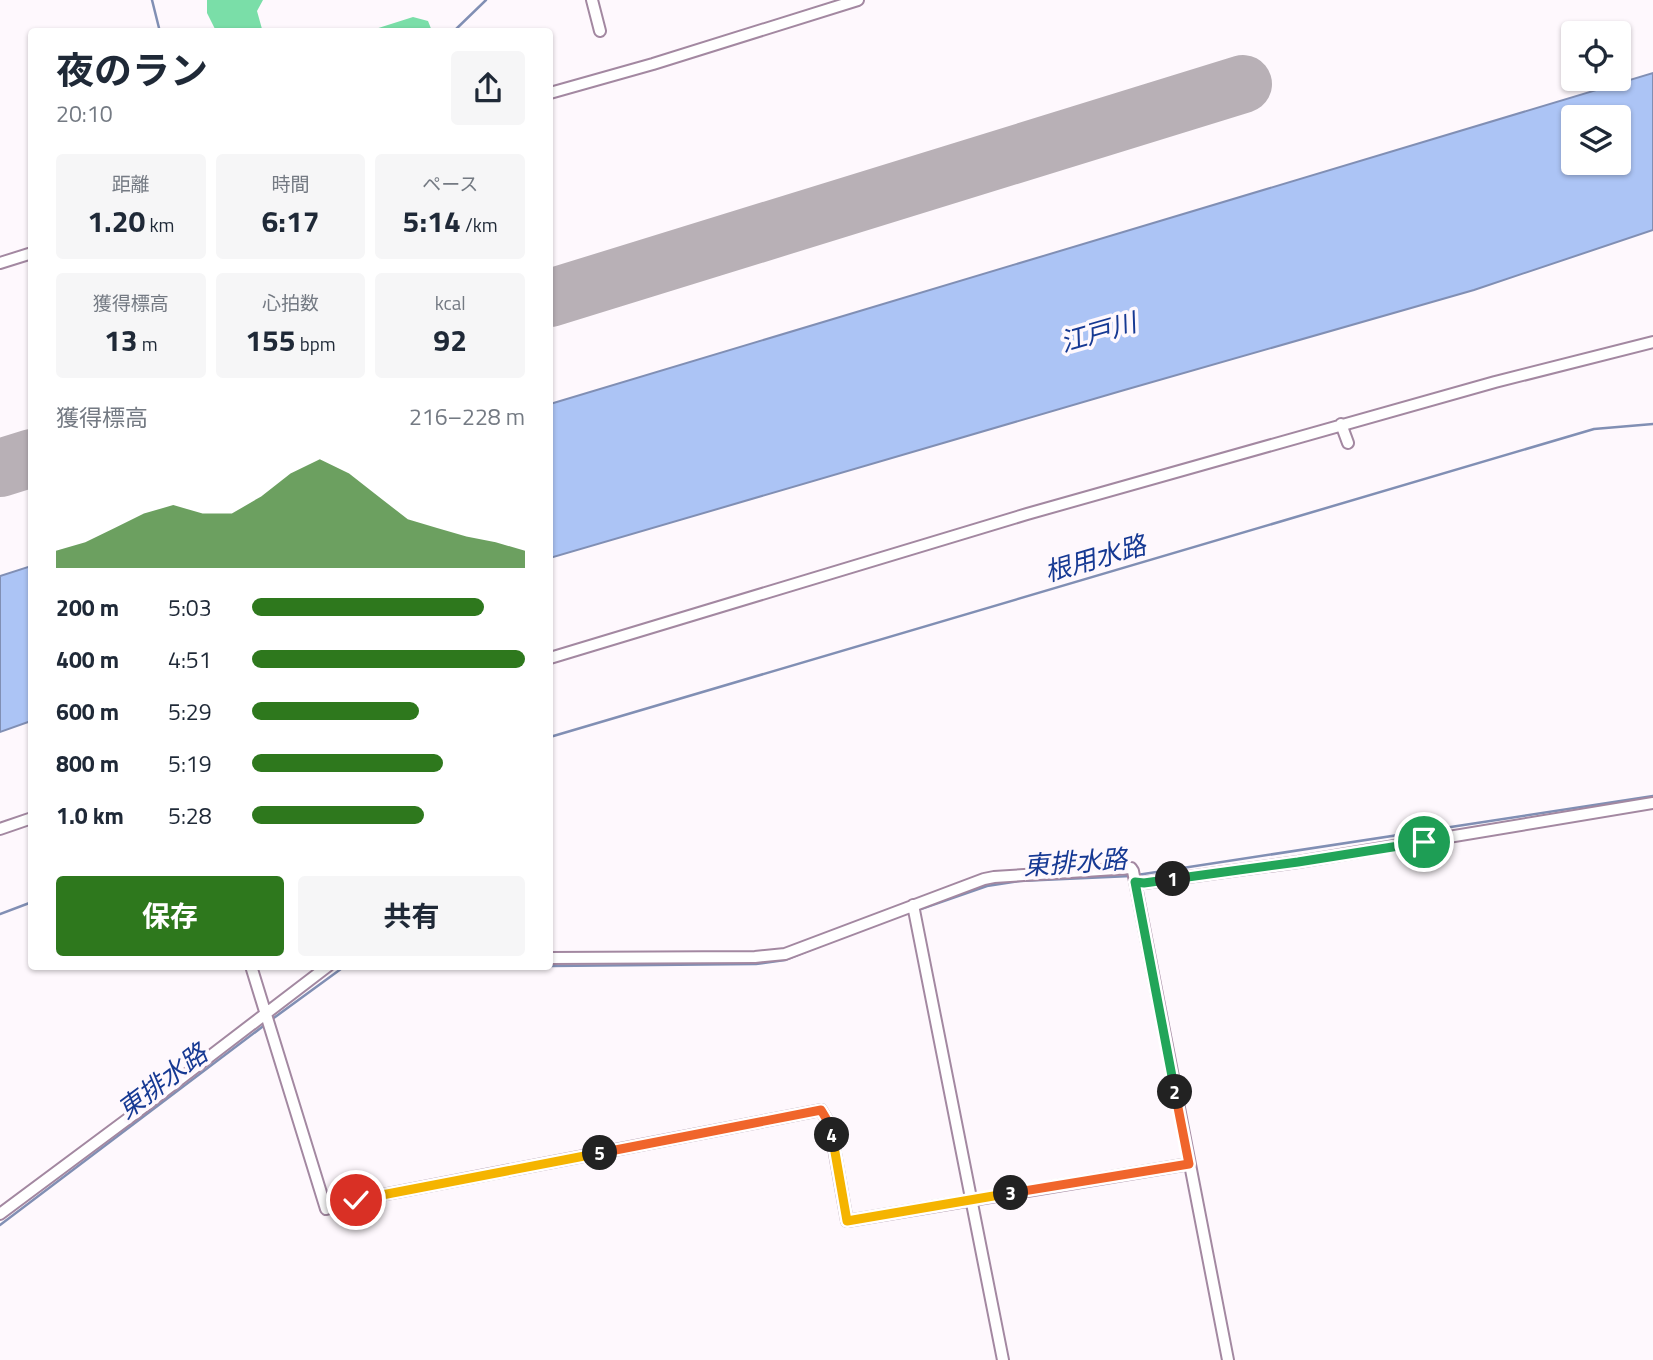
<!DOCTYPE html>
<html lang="ja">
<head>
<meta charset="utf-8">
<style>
	:root { --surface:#fff; --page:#f6f6f7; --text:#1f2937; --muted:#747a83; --accent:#2e781d }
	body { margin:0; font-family:"Titillium Web","Noto Sans JP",sans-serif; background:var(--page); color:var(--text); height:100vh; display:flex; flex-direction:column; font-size:26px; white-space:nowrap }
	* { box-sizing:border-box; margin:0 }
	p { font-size:23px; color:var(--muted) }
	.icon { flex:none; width:38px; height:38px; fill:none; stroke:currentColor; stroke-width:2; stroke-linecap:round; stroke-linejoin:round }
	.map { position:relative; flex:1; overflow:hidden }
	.sheet { position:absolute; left:28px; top:28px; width:525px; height:942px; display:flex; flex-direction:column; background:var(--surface); border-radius:7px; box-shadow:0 2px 5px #0004 }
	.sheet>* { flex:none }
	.buttons { position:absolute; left:1561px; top:21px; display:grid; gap:14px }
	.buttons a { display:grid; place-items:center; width:70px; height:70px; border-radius:7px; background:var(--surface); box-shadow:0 2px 5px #0004; font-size:35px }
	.pin { position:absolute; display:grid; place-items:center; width:60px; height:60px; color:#fff; margin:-30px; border:4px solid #fff; border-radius:50%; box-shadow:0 2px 7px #0007 }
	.km { position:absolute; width:35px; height:35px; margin:-18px; border-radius:50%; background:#222; color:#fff; font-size:19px; line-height:35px; text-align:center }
	.round { display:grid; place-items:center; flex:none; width:74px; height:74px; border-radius:7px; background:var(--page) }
	.headline { display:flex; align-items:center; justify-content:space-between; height:119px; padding:0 28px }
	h1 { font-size:38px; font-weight:700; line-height:52px }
	.metrics { display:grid; grid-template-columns:repeat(3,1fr); gap:10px; height:119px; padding:7px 28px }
	.metrics div { display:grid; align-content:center; border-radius:7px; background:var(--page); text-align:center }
	.metrics b { font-size:30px; font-weight:700 }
	.metrics small { font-size:19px; font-weight:400 }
	.metrics p { font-size:19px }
	.chart { height:196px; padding:14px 28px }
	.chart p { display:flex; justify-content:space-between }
	.chart svg { width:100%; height:126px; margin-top:7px; fill:var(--accent); opacity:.7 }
	.cta { display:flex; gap:14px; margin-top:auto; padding:14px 28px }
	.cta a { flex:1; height:80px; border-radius:7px; background:var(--accent); color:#fff; font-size:28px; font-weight:700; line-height:80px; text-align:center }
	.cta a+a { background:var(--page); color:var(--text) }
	ul { padding:0 28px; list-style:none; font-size:23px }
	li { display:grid; grid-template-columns:112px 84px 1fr; align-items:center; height:52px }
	li i { height:18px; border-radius:9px; background:var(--accent) }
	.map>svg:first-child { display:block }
	.forest { fill:#7adea8 }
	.water { fill:#acc4f5; stroke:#818fb4; stroke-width:2; fill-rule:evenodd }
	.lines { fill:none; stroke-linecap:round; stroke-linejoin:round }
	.stream { stroke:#818fb4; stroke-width:2.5 }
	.runway { stroke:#b8b0b6; stroke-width:58 }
	.minor-casing { stroke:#a388a1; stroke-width:14 }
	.minor { stroke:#fff; stroke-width:10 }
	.split-1-casing { stroke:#fff; stroke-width:14 }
	.split-2-casing { stroke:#fff; stroke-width:14 }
	.split-3-casing { stroke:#fff; stroke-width:14 }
	.split-4-casing { stroke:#fff; stroke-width:14 }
	.split-5-casing { stroke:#fff; stroke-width:14 }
	.split-6-casing { stroke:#fff; stroke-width:14 }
	.split-1 { stroke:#22a559; stroke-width:9 }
	.split-2 { stroke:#22a559; stroke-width:9 }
	.split-3 { stroke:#f0652b; stroke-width:9 }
	.split-4 { stroke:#f5b400; stroke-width:9 }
	.split-5 { stroke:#f0652b; stroke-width:9 }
	.split-6 { stroke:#f5b400; stroke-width:9 }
	.labels { text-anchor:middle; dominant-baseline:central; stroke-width:7; stroke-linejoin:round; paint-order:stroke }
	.water-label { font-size:26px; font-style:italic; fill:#163993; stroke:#fef8fd }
</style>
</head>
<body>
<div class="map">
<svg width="1653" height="1360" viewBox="0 0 1653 1360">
	<rect width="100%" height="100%" fill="#fef8fd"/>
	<!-- forest -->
	<path class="forest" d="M207,0H263L257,11L262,29L264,31H216L207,13Z
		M413,17L428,21L432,31H369Z"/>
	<!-- water -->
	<path class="water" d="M1653,73V230L1474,290L1121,391L550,558V404ZM1573,117H1619V163H1573Z
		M31,566V721L0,732V576Z"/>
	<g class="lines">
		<!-- stream -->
		<path class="stream" d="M152,0L160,32
			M453,32L486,0
			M550,737L1594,429L1653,424
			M1137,875L1653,796
			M918,910L987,886L1020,881L1131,876
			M0,914L32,902
			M357,966H497
			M550,966L756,964L785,960L820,946
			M271,1020L345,966
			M0,1225L266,1024"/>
		<!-- runway -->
		<path class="runway" d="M550,298L1243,84
			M0,468L32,458"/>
		<defs>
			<path id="minor" d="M592,0L600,31
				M550,93L653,64L858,0
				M0,263L32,253
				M1341,424L1348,443
				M550,658L1027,514L1495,382L1653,342
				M0,829L32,818
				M1135,882L1144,883L1298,862L1653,803
				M913,905L1003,1360
				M550,958L755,957L785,954L984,879L994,877L1131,868L1133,871L1228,1360
				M251,966L326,1209L356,1200L821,1110L830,1125L847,1221L1189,1164
				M0,1214L141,1109L328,966"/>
		</defs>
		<!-- minor casing -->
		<use href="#minor" class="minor-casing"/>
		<!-- minor -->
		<use href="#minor" class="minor"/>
	</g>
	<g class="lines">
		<defs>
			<path id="split-1" d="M1173,879L1298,862L1424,842"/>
			<path id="split-2" d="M1173,879L1144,883L1135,882L1175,1092"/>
			<path id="split-3" d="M1011,1193L1189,1164L1175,1092"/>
			<path id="split-4" d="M832,1135L847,1221L1011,1193"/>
			<path id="split-5" d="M600,1153L821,1110L830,1125L832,1135"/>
			<path id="split-6" d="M356,1200L600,1153"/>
		</defs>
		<!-- split-1 casing -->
		<use href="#split-1" class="split-1-casing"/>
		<!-- split-2 casing -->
		<use href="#split-2" class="split-2-casing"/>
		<!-- split-3 casing -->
		<use href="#split-3" class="split-3-casing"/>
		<!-- split-4 casing -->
		<use href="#split-4" class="split-4-casing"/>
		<!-- split-5 casing -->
		<use href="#split-5" class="split-5-casing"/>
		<!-- split-6 casing -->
		<use href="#split-6" class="split-6-casing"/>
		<!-- split-1 -->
		<use href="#split-1" class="split-1"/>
		<!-- split-2 -->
		<use href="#split-2" class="split-2"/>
		<!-- split-3 -->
		<use href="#split-3" class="split-3"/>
		<!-- split-4 -->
		<use href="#split-4" class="split-4"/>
		<!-- split-5 -->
		<use href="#split-5" class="split-5"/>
		<!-- split-6 -->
		<use href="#split-6" class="split-6"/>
	</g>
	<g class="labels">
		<!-- water labels -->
		<g class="water-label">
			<text transform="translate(1098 332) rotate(-16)">江戸川</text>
			<text transform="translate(1095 558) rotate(-16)">根用水路</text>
			<text transform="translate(1075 862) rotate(-4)">東排水路</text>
			<text transform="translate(162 1081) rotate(-37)">東排水路</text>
		</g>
	</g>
</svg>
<div class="buttons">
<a><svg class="icon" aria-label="locate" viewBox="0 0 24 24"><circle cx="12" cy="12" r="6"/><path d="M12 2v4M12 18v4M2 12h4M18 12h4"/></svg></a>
<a><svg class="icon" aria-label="layers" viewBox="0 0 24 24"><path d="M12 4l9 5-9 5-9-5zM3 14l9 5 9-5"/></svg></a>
</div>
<div class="pin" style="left:1424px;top:842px;background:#1e9e55"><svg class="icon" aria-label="arrive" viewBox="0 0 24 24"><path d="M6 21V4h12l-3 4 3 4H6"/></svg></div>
<div class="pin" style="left:356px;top:1200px;background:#d93025"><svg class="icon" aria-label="check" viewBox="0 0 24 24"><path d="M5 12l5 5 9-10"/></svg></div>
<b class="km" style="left:1173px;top:879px">1</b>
<b class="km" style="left:1175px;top:1092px">2</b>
<b class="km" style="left:1011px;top:1193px">3</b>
<b class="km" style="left:832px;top:1135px">4</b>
<b class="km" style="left:600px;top:1153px">5</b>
<section class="sheet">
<div class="headline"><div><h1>夜のラン</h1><p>20:10</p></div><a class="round"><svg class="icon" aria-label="share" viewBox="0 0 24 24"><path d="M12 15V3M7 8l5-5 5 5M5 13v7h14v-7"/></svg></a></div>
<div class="metrics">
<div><p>距離</p><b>1.20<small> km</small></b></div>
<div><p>時間</p><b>6:17</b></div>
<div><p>ペース</p><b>5:14<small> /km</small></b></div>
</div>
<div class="metrics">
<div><p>獲得標高</p><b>13<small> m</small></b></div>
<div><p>心拍数</p><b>155<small> bpm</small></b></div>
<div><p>kcal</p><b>92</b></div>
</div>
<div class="chart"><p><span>獲得標高</span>216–228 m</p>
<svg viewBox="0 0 160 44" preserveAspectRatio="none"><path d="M0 44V38L10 35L20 30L30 25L40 22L50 25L60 25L70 19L80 11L90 6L100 11L110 19L120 27L130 30L140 33L150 35L160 38V44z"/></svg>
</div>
<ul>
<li><b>200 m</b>5:03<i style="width:85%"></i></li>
<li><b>400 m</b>4:51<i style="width:100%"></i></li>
<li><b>600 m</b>5:29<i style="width:61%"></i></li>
<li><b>800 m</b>5:19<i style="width:70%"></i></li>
<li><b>1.0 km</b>5:28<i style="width:63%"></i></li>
</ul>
<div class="cta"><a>保存</a><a>共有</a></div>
</section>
</div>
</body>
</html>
